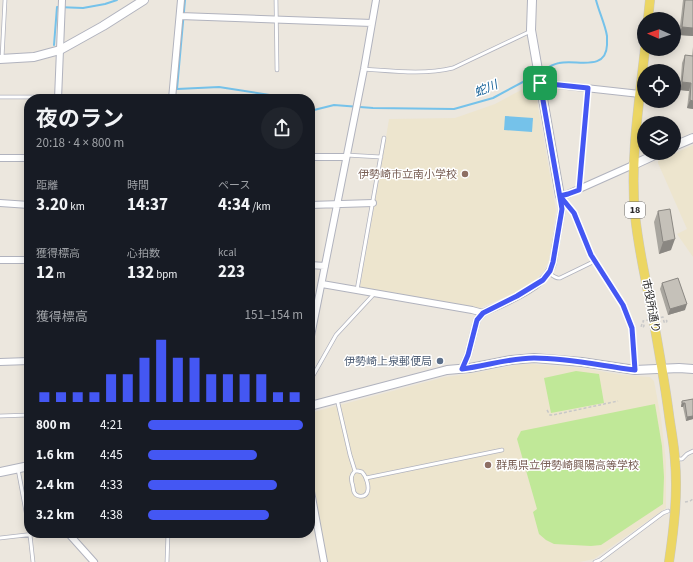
<!DOCTYPE html>
<html lang="ja">
<head>
<meta charset="utf-8">
<style>
	:root { --surface:#171b24; --page:#20242c; --text:#f1f3f6; --muted:#9ea1a6; --accent:#4457f3 }
	body { margin:0; font-family:"Source Sans 3","Noto Sans JP",sans-serif; background:var(--page); color:var(--text); height:100vh; display:flex; flex-direction:column; font-size:15px; white-space:nowrap }
	* { box-sizing:border-box; margin:0 }
	p { font-size:13px; color:var(--muted) }
	.icon { flex:none; width:22px; height:22px; fill:none; stroke:currentColor; stroke-width:2; stroke-linecap:round; stroke-linejoin:round }
	.map { position:relative; flex:1; overflow:hidden }
	.sheet { position:absolute; left:24px; top:94px; width:291px; height:444px; display:flex; flex-direction:column; background:var(--surface); border-radius:16px; box-shadow:0 2px 10px #0003 }
	.sheet>* { flex:none }
	.needle { width:26px; rotate:272deg }
	.controls { position:absolute; left:637px; top:12px; display:grid; gap:8px }
	.controls a { display:grid; place-items:center; width:44px; height:44px; border-radius:50%; background:var(--surface); box-shadow:0 2px 10px #0003; font-size:20px }
	.pin { position:absolute; display:grid; place-items:center; width:34px; height:34px; color:#fff; margin:-17px; border-radius:8px; box-shadow:0 2px 6px #0006 }
	.round { display:grid; place-items:center; flex:none; width:42px; height:42px; border-radius:21px; background:var(--page) }
	.summary { display:flex; align-items:center; justify-content:space-between; height:68px; padding:0 12px }
	h1 { font-size:22px; font-weight:700; line-height:30px }
	.stats { display:grid; grid-template-columns:repeat(3,1fr); gap:6px; height:68px; padding:4px 12px }
	.stats div { display:grid; align-content:center }
	.stats b { font-size:17px; font-weight:700 }
	.stats small { font-size:11px; font-weight:400 }
	.stats p { font-size:11px }
	.chart { height:112px; padding:8px 12px }
	.chart p { display:flex; justify-content:space-between }
	.chart svg { width:100%; height:72px; margin-top:4px; stroke:var(--accent); stroke-width:6 }
	ul { padding:0 12px; list-style:none; font-size:13px }
	li { display:grid; grid-template-columns:64px 48px 1fr; align-items:center; height:30px }
	li i { height:10px; border-radius:5px; background:var(--accent) }
	.map>svg:first-child { display:block }
	.education { fill:#ede5ce }
	.pitch { fill:#c0e898 }
	.water { fill:#75c2ea }
	.lines { fill:none; stroke-linecap:round; stroke-linejoin:round }
	.stream { stroke:#75c2ea; stroke-width:2 }
	.lane-casing { stroke:#b1b3be; stroke-width:4.5 }
	.street-casing { stroke:#b1b3be; stroke-width:8 }
	.secondary-casing { stroke:#b1b3be; stroke-width:10 }
	.primary-casing { stroke:#c8c8c8; stroke-width:10 }
	.path { stroke:#c8c8c8; stroke-width:1.5; stroke-dasharray:3 2; stroke-linecap:butt }
	.lane { stroke:#fff; stroke-width:3 }
	.street { stroke:#fff; stroke-width:6 }
	.secondary { stroke:#fff; stroke-width:8 }
	.primary { stroke:#ecd663; stroke-width:9 }
	.path-bridge { stroke:#c8c8c8; stroke-width:1.5; stroke-dasharray:3 2; stroke-linecap:butt }
	.wall { fill:#a9a69f }
	.shaded-wall { fill:#8a8782 }
	.building { fill:#c5c1b9; stroke:#8a8782 }
	.route-casing { stroke:#fff; stroke-width:8 }
	.route { stroke:#4457f3; stroke-width:5 }
	.education-dot { fill:#8d6e63; stroke:#fff; stroke-width:1.5 }
	.service-dot { fill:#5c6f8a; stroke:#fff; stroke-width:1.5 }
	.labels { text-anchor:middle; dominant-baseline:central; stroke-width:3; stroke-linejoin:round; paint-order:stroke }
	.shield { fill:#fff; stroke:#6b6b6b; stroke-width:1 }
	.shield-label { font-size:10px; font-weight:bold; fill:#2b2b2b }
	.education-label { font-size:11px; fill:#785e54; stroke:#fff; text-anchor:end }
	.street-label { font-size:11px; fill:#2b2b2b; stroke:#fff }
	.service-label { font-size:11px; fill:#4e5e75; stroke:#fff; text-anchor:end }
	.water-label { font-size:12px; font-style:italic; fill:#125f97; stroke:#fff }
</style>
</head>
<body>
<div class="map">
<svg width="693" height="562" viewBox="0 0 693 562">
	<rect width="100%" height="100%" fill="#ece7de"/>
	<!-- education -->
	<path class="education" d="M534,83L556,210L549,260L544,271L535,280L521,290L480,308L360,287L386,137L389,119L455,118L495,104Z
		M693,145V257L677,234L687,229L658,163V161Z
		M531,364L582,368L623,375L650,377L654,381L661,418L666,462V508L594,559L580,562H327L310,468V413L445,377L469,374L517,365Z"/>
	<!-- pitch -->
	<path class="pitch" d="M576,371L599,374L604,403L551,413L544,378Z
		M655,404L662,446L664,477L663,504L601,545L591,546L554,544L546,540L539,534L533,512L537,509L517,439L521,431Z"/>
	<!-- water -->
	<path class="water" d="M505,116L533,118L532,132L504,130Z"/>
	<g class="lines">
		<!-- stream -->
		<path class="stream" d="M185,0L177,89L219,87L276,96L280,99
			M54,45L57,7L83,8L105,4L117,0
			M540,72C545,69 553,64 559,63C576,59 606,72 607,45C607,42 607,38 607,36C605,24 599,12 596,0
			M310,111L334,105L373,108L454,109L493,98L536,75"/>
		<defs>
			<path id="lane" d="M276,0L277,70
				M2,58L5,0
				M364,69C393,71 424,75 453,68L531,31
				M0,97H58
				M346,155L381,157
				M579,190L588,88
				M561,197L574,213L591,255L623,305L632,327L635,368
				M549,273C552,275 556,279 560,278L595,261
				M357,290L384,138
				M310,381L336,335L374,294
				M337,399L350,455L355,471
				M0,416L29,415
				M677,459H682L687,454L693,451
				M18,469L27,517
				M355,471H358L362,472C366,476 370,487 367,493C364,498 356,497 354,492C353,489 353,485 352,483C351,478 351,475 355,471Z
				M366,478L502,450
				M30,535L33,562
				M0,538L43,533
				M167,562L168,533
				M595,562L600,560L663,513L668,511"/>
			<path id="street" d="M180,16L372,23
				M540,83L640,94
				M58,99L62,0
				M150,99L172,98
				M172,99L181,0
				M310,157H346
				M0,158H29
				M0,203L29,205
				M310,205L373,203
				M0,260H29
				M310,265L325,266
				M322,284L472,310L483,313
				M310,341L364,69L376,0
				M0,362L29,361
				M462,369L468,355L477,320L483,313C501,304 541,289 550,270C554,264 554,256 555,249C557,238 559,226 561,215L562,209L560,196L568,194L633,165
				M310,486L324,562
				M68,533L94,562"/>
			<path id="secondary" d="M532,0L531,30L560,196
				M0,59L34,57L60,50L103,26L144,0
				M674,146L693,138
				M633,165L659,153
				M310,406L447,370L470,368L511,360L534,358L582,362L635,370L679,368L693,369
				M0,472L29,466"/>
			<path id="primary" d="M648,19L650,0
				M645,49C639,104 630,160 635,215C638,244 644,273 650,301C657,339 664,377 669,415C671,430 674,444 675,460C678,494 674,528 669,562"/>
		</defs>
		<!-- lane casing -->
		<use href="#lane" class="lane-casing"/>
		<!-- street casing -->
		<use href="#street" class="street-casing"/>
		<!-- secondary casing -->
		<use href="#secondary" class="secondary-casing"/>
		<!-- primary casing -->
		<use href="#primary" class="primary-casing"/>
		<!-- path -->
		<path class="path" d="M547,410L550,415H553L618,401
			M685,502L690,501L693,499"/>
		<!-- lane -->
		<use href="#lane" class="lane"/>
		<!-- street -->
		<use href="#street" class="street"/>
		<!-- secondary -->
		<use href="#secondary" class="secondary"/>
		<!-- primary -->
		<use href="#primary" class="primary"/>
		<!-- path-bridge -->
		<path class="path-bridge" d="M642,324L641,327H643L644,326L643,321L663,317L664,322L666,323L667,321L666,320"/>
	</g>
	<!-- wall -->
	<path class="wall" d="M683,0H693V36L679,35Z
		M693,47V109L687,108L689,91L680,90L682,63L685,55L692,56Z
		M658,211L671,250L659,254L654,222Z
		M662,283L685,310L668,315L660,289Z
		M693,399V419L686,421L683,407H681V405L682,401Z"/>
	<!-- shaded-wall -->
	<path class="shaded-wall" d="M682,27L693,28V36L679,35Z
		M682,82L691,83L689,91L680,90Z
		M690,100L693,101V109L687,108Z
		M675,239L671,250L659,254L663,242Z
		M687,304L685,310L668,315L670,309Z
		M682,403H685L683,407H681Z
		M693,416V419L686,421L687,417Z"/>
	<!-- building -->
	<path class="building" d="M685,0H693V28L682,27Z
		M685,55L693,56V101L690,100L691,83L682,82Z
		M670,209L675,239L663,242L658,211Z
		M678,278L687,304L670,309L662,283Z
		M693,399V416L687,417L685,403H682V401Z"/>
	<g class="lines">
		<defs>
			<path id="route" d="M540,83L562,209L553,262L550,271L543,280L517,296L483,313L477,320L468,355L462,369C486,366 510,358 534,358C568,358 602,366 635,370L632,328L623,305L591,255L574,213L560,196L568,194L579,190L588,88L540,83"/>
		</defs>
		<!-- route casing -->
		<use href="#route" class="route-casing"/>
		<!-- route -->
		<use href="#route" class="route"/>
	</g>
	<!-- markers -->
	<g class="education-dot">
		<circle cx="465" cy="174" r="4"/>
		<circle cx="488" cy="465" r="4"/>
	</g>
	<circle class="service-dot" cx="440" cy="361" r="4"/>
	<g class="labels">
		<!-- shield labels -->
		<rect class="shield" x="625" y="202" width="20" height="16" rx="3"/>
		<g class="shield-label">
			<text x="635" y="210">18</text>
		</g>
		<!-- education labels -->
		<g class="education-label">
			<text x="457" y="174">伊勢崎市立南小学校</text>
			<text x="496" y="465" text-anchor="start">群馬県立伊勢崎興陽高等学校</text>
		</g>
		<!-- street labels -->
		<g class="street-label">
			<text transform="translate(651 306) rotate(79)">市役所通り</text>
		</g>
		<!-- service labels -->
		<g class="service-label">
			<text x="432" y="361">伊勢崎上泉郵便局</text>
		</g>
		<!-- water labels -->
		<g class="water-label">
			<text transform="translate(486 89) rotate(-22)">蛇川</text>
		</g>
	</g>
</svg>
<div class="controls">
<a><svg class="needle" viewBox="-14 -14 28 28"><path d="M0-13l5 13h-10z" fill="#e53935"/><path d="M0 13l5-13h-10z" fill="#9ea1a6"/></svg></a>
<a><svg class="icon" aria-label="locate" viewBox="0 0 24 24"><circle cx="12" cy="12" r="6"/><path d="M12 2v4M12 18v4M2 12h4M18 12h4"/></svg></a>
<a><svg class="icon" aria-label="layers" viewBox="0 0 24 24"><path d="M12 4l9 5-9 5-9-5zM3 14l9 5 9-5"/></svg></a>
</div>
<div class="pin" style="left:540px;top:83px;background:#1e9e55"><svg class="icon" aria-label="arrive" viewBox="0 0 24 24"><path d="M6 21V4h12l-3 4 3 4H6"/></svg></div>
<section class="sheet">
<div class="summary"><div><h1>夜のラン</h1><p>20:18 · 4 × 800 m</p></div><a class="round"><svg class="icon" aria-label="share" viewBox="0 0 24 24"><path d="M12 15V3M7 8l5-5 5 5M5 13v7h14v-7"/></svg></a></div>
<div class="stats">
<div><p>距離</p><b>3.20<small> km</small></b></div>
<div><p>時間</p><b>14:37</b></div>
<div><p>ペース</p><b>4:34<small> /km</small></b></div>
</div>
<div class="stats">
<div><p>獲得標高</p><b>12<small> m</small></b></div>
<div><p>心拍数</p><b>132<small> bpm</small></b></div>
<div><p>kcal</p><b>223</b></div>
</div>
<div class="chart"><p><span>獲得標高</span>151–154 m</p>
<svg viewBox="0 0 160 44" preserveAspectRatio="none"><path d="M5 44V38M15 44V38M25 44V38M35 44V38M45 44V27M55 44V27M65 44V17M75 44V6M85 44V17M95 44V17M105 44V27M115 44V27M125 44V27M135 44V27M145 44V38M155 44V38"/></svg>
</div>
<ul>
<li><b>800 m</b>4:21<i style="width:100%"></i></li>
<li><b>1.6 km</b>4:45<i style="width:70%"></i></li>
<li><b>2.4 km</b>4:33<i style="width:83%"></i></li>
<li><b>3.2 km</b>4:38<i style="width:78%"></i></li>
</ul>
</section>
</div>
</body>
</html>
